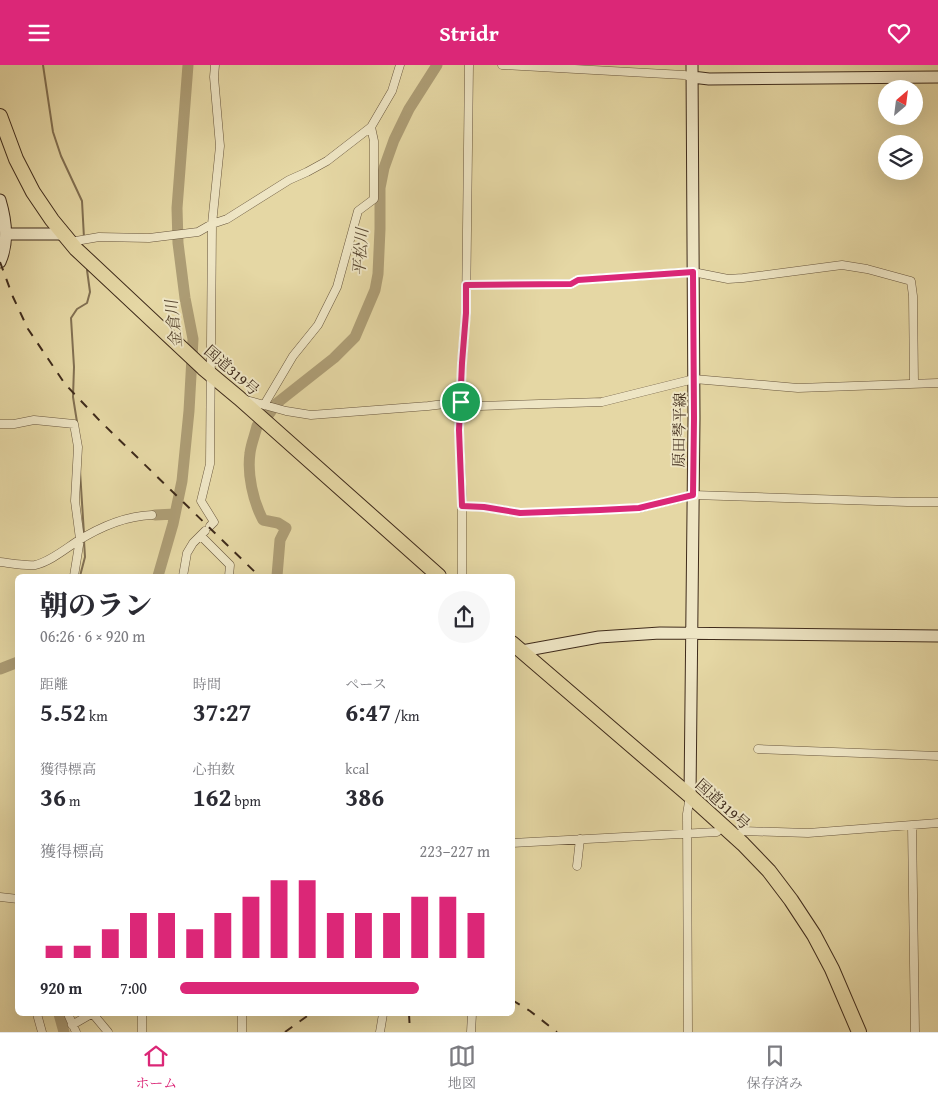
<!DOCTYPE html>
<html lang="ja">
<head>
<meta charset="utf-8">
<style>
	:root { --surface:#fff; --page:#f7f7f7; --text:#2b2b33; --muted:#7c7c81; --line:#e1e1e2; --accent:#db2777 }
	body { margin:0; font-family:"Gentium Book Plus","Noto Serif JP",serif; background:var(--page); color:var(--text); height:100vh; display:flex; flex-direction:column; font-size:19px; white-space:nowrap }
	* { box-sizing:border-box; margin:0 }
	p { font-size:16px; color:var(--muted) }
	.icon { flex:none; width:28px; height:28px; fill:none; stroke:currentColor; stroke-width:2; stroke-linecap:round; stroke-linejoin:round }
	.map { position:relative; flex:1; overflow:hidden }
	.sheet { position:absolute; left:15px; top:509px; width:500px; height:442px; display:flex; flex-direction:column; background:var(--surface); border-radius:8px; box-shadow:0 5px 20px #0002 }
	.sheet>* { flex:none }
	.needle { width:32px; rotate:28deg }
	.fabs { position:absolute; left:878px; top:15px; display:grid; gap:10px }
	.fabs a { display:grid; place-items:center; width:45px; height:45px; border-radius:50%; background:var(--surface); box-shadow:0 5px 20px #0002; font-size:25px }
	.pin { position:absolute; display:grid; place-items:center; width:42px; height:42px; color:#fff; margin:-21px; border:2px solid #fff; border-radius:50%; box-shadow:0 1px 5px #0007 }
	.round { display:grid; place-items:center; flex:none; width:52px; height:52px; border-radius:26px; background:var(--page) }
	.head { display:flex; align-items:center; justify-content:space-between; height:85px; padding:0 25px }
	h1 { font-size:28px; font-weight:800; line-height:38px }
	.metrics { display:grid; grid-template-columns:repeat(3,1fr); gap:8px; height:85px; padding:5px 25px }
	.metrics div { display:grid; align-content:center }
	.metrics b { font-size:25px; font-weight:800 }
	.metrics small { font-size:14px; font-weight:400 }
	.metrics p { font-size:14px }
	.chart { height:140px; padding:10px 25px }
	.chart p { display:flex; justify-content:space-between }
	.chart svg { width:100%; height:90px; margin-top:5px; stroke:var(--accent); stroke-width:6 }
	ul { padding:0 25px; list-style:none; font-size:16px }
	li { display:grid; grid-template-columns:80px 60px 1fr; align-items:center; height:38px }
	li i { height:12px; border-radius:6px; background:var(--accent) }
	header { display:flex; justify-content:space-between; align-items:center; height:65px; padding:0 25px; background:var(--accent); color:#fff; font-size:22px; font-weight:800 }
	.tabs { display:flex; justify-content:space-around; align-items:center; height:70px; border-top:1px solid var(--line); background:var(--surface); font-size:14px; color:var(--muted) }
	.tabs a { display:grid; justify-items:center; gap:2px }
	.tabs .current { color:var(--accent) }
	.map>svg:first-child { display:block }
	.lines { fill:none; stroke-linecap:round; stroke-linejoin:round }
	.stream { stroke:#816f51; stroke-width:2 }
	.river { stroke:#ad9d75; stroke-width:11 }
	.street-casing { stroke:#68563d; stroke-width:9 }
	.secondary-casing { stroke:#3f2b1b; stroke-width:13 }
	.highway-casing { stroke:#3f2b1b; stroke-width:16 }
	.street { stroke:#eee5c4; stroke-width:8 }
	.secondary { stroke:#eee5c4; stroke-width:11 }
	.highway { stroke:#e5d7a4; stroke-width:14 }
	.rail { stroke:#3f2b1b; stroke-width:2; stroke-dasharray:9 9; stroke-linecap:butt }
	.route-casing { stroke:#fff; stroke-width:10 }
	.route { stroke:#db2777; stroke-width:6 }
	.labels { text-anchor:middle; dominant-baseline:central; stroke-width:4; stroke-linejoin:round; paint-order:stroke }
	.street-label { font-size:15px; fill:#3f2b1b; stroke:#eee5c4 }
	.water-label { font-size:16px; font-style:italic; fill:#5a4832; stroke:#eee5c4 }
</style>
</head>
<body>
<header><svg class="icon" aria-label="menu" viewBox="0 0 24 24"><path d="M4 6h16M4 12h16M4 18h16"/></svg>Stridr<svg class="icon" aria-label="heart" viewBox="0 0 24 24"><path d="M12 20l-8-8c-3-5 5-10 8-4 3-6 11-1 8 4z"/></svg></header>
<div class="map">
<svg width="938" height="967" viewBox="0 0 938 967">
	<rect width="100%" height="100%" fill="#e5d7a4"/>
	<filter id="stains"><feTurbulence type="fractalNoise" baseFrequency=".004" numOctaves="4"/><feColorMatrix values="0 0 0 0 .2 0 0 0 0 .09 0 0 0 0 .02 0 0 0 .5 -.17"/></filter>
	<radialGradient id="worn" r=".72"><stop offset=".6" stop-color="#630" stop-opacity="0"/><stop offset="1" stop-color="#630" stop-opacity=".3"/></radialGradient>
	<g class="lines">
		<!-- stream -->
		<path class="stream" d="M43,0L53,67L61,91L82,136L84,173
			M77,357L73,332L74,302L71,253L77,244L87,238L90,227L87,205
			M80,406L84,469
			M80,511L85,492L84,476"/>
		<!-- river -->
		<path class="river" d="M269,349L277,338L334,293L355,272L375,225L378,209L380,164V123L384,103L394,75L409,44L437,0
			M257,361C255,370 251,379 250,388C247,409 253,436 263,455L278,458L286,463L280,475L277,511
			M155,450L175,449
			M158,511L173,459L182,416L189,346L193,274L185,233L178,178L177,143L188,0
			M0,604L18,597
			M59,949L64,967"/>
		<defs>
			<path id="street" d="M502,0L684,10L692,12
				M70,177L99,172L149,173L198,167L212,159L227,154L289,115L307,107L327,96L371,62L392,26L400,0
				M466,220L571,219L578,215L693,207L728,214L743,213L842,200L867,204L911,216L913,231L914,318
				M246,335L286,346L311,350L428,341L461,337L480,341L602,337L694,314L798,323L938,318
				M264,340L293,291L318,260L337,222L358,146L374,134V76L371,62
				M0,359H14L34,355L74,359L78,382L75,436L80,474L74,511
				M462,441L484,442L520,448L561,447L639,443L693,430L907,437H938
				M210,461L214,457L201,436L210,399L212,159L220,81L214,12L215,0
				M201,471L230,500L229,511
				M0,497C9,498 26,501 35,500C49,497 64,485 76,477C98,463 126,451 152,450
				M183,511L187,488L193,478L205,466
				M462,511V430L459,365L462,298L466,248L469,0
				M758,684L938,691
				M912,760L915,967
				M736,772L743,766L808,768L938,758
				M512,778L717,767L723,760
				M577,801L580,774
				M0,832L18,834
				M37,949L42,967
				M68,949L76,967
				M93,949L108,967
				M142,949V967
				M242,949V967
				M72,960L91,949
				M380,967L383,949
				M471,967L472,949
				M688,967L687,749L690,731"/>
			<path id="secondary" d="M692,12L709,14L938,12
				M0,135C6,155 9,177 0,197
				M6,169H63
				M522,586L599,572L660,568L938,571
				M690,731L694,353L692,0"/>
			<path id="highway" d="M0,51L16,94L33,127L52,155L76,184L203,303L239,333L439,511
				M512,578L690,731L743,779L769,806L791,835L814,870L832,904L859,967"/>
		</defs>
		<!-- street casing -->
		<use href="#street" class="street-casing"/>
		<!-- secondary casing -->
		<use href="#secondary" class="secondary-casing"/>
		<!-- highway casing -->
		<use href="#highway" class="highway-casing"/>
		<!-- street -->
		<use href="#street" class="street"/>
		<!-- secondary -->
		<use href="#secondary" class="secondary"/>
		<!-- highway -->
		<use href="#highway" class="highway"/>
		<!-- rail -->
		<path class="rail" d="M0,197L13,232L28,264L65,319L100,356L259,511
			M512,935L530,946L557,967
			M409,949L410,967
			M285,967L310,949"/>
	</g>
	<g class="lines">
		<defs>
			<path id="route" d="M693,207L694,353L693,430L639,443L600,445L520,448L484,442L462,441L459,365L462,298L466,248V220L571,219L578,215Z"/>
		</defs>
		<!-- route casing -->
		<use href="#route" class="route-casing"/>
		<!-- route -->
		<use href="#route" class="route"/>
	</g>
	<g class="labels">
		<!-- street labels -->
		<g class="street-label">
			<text transform="translate(232 305) rotate(41)">国道319号</text>
			<text transform="translate(679 365) rotate(-89)">原田琴平線</text>
			<text transform="translate(723 739) rotate(42)">国道319号</text>
		</g>
		<!-- water labels -->
		<g class="water-label">
			<text transform="translate(360 187) rotate(-86)">平松川</text>
			<text transform="translate(173 259) rotate(-96)">金倉川</text>
		</g>
	</g>
	<rect width="100%" height="100%" filter="url(#stains)"/>
	<rect width="100%" height="100%" fill="url(#worn)"/>
</svg>
<div class="fabs">
<a><svg class="needle" viewBox="-14 -14 28 28"><path d="M0-13l5 13h-10z" fill="#e53935"/><path d="M0 13l5-13h-10z" fill="#7c7c81"/></svg></a>
<a><svg class="icon" aria-label="layers" viewBox="0 0 24 24"><path d="M12 4l9 5-9 5-9-5zM3 14l9 5 9-5"/></svg></a>
</div>
<div class="pin" style="left:461px;top:337px;background:#1e9e55"><svg class="icon" aria-label="arrive" viewBox="0 0 24 24"><path d="M6 21V4h12l-3 4 3 4H6"/></svg></div>
<section class="sheet">
<div class="head"><div><h1>朝のラン</h1><p>06:26 · 6 × 920 m</p></div><a class="round"><svg class="icon" aria-label="share" viewBox="0 0 24 24"><path d="M12 15V3M7 8l5-5 5 5M5 13v7h14v-7"/></svg></a></div>
<div class="metrics">
<div><p>距離</p><b>5.52<small> km</small></b></div>
<div><p>時間</p><b>37:27</b></div>
<div><p>ペース</p><b>6:47<small> /km</small></b></div>
</div>
<div class="metrics">
<div><p>獲得標高</p><b>36<small> m</small></b></div>
<div><p>心拍数</p><b>162<small> bpm</small></b></div>
<div><p>kcal</p><b>386</b></div>
</div>
<div class="chart"><p><span>獲得標高</span>223–227 m</p>
<svg viewBox="0 0 160 44" preserveAspectRatio="none"><path d="M5 44V38M15 44V38M25 44V30M35 44V22M45 44V22M55 44V30M65 44V22M75 44V14M85 44V6M95 44V6M105 44V22M115 44V22M125 44V22M135 44V14M145 44V14M155 44V22"/></svg>
</div>
<ul>
<li><b>920 m</b>7:00<i style="width:77%"></i></li>
</ul>
</section>
</div>
<nav class="tabs">
<a class="current"><svg class="icon" aria-label="home" viewBox="0 0 24 24"><path d="M3 11l9-7 9 7M6 9v11h12V9"/></svg>ホーム</a>
<a><svg class="icon" aria-label="map" viewBox="0 0 24 24"><path d="M3 6l6-2 6 2 6-2v14l-6 2-6-2-6 2zM9 4v14M15 6v14"/></svg>地図</a>
<a><svg class="icon" aria-label="saved" viewBox="0 0 24 24"><path d="M7 4h10v16l-5-4-5 4z"/></svg>保存済み</a>
</nav>
</body>
</html>
